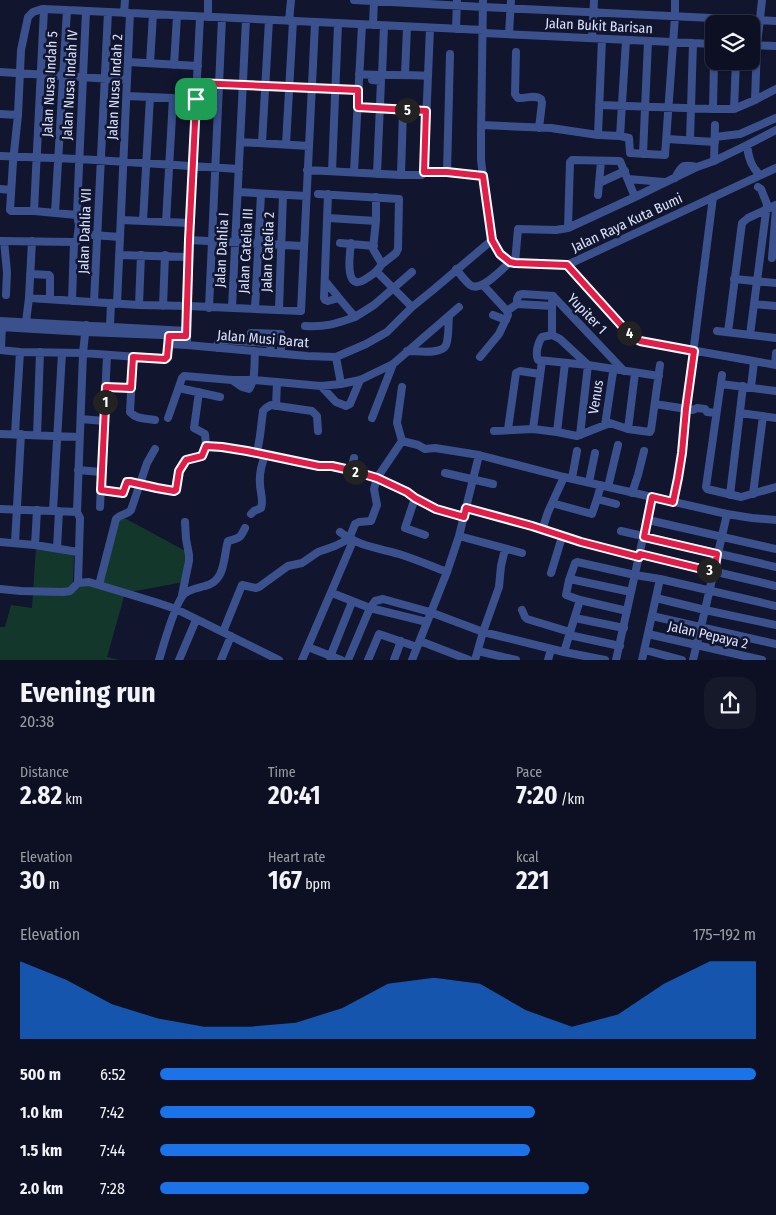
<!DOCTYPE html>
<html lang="en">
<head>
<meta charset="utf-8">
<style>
	:root { --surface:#0d1022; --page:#16192a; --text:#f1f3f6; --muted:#9a9da5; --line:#2d3040; --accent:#1a73e8 }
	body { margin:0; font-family:"Fira Sans Condensed",sans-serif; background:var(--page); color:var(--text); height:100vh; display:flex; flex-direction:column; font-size:19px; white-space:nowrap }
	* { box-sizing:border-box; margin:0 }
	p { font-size:16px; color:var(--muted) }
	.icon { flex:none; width:28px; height:28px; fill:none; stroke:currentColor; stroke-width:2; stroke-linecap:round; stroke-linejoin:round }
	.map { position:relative; height:660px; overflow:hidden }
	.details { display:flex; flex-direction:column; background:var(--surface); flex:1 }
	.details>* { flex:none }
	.controls { position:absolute; left:705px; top:15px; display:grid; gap:10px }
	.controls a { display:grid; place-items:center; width:55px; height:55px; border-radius:10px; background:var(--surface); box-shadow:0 1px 4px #0004,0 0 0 1px var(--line); font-size:25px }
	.pin { position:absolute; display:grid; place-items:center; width:42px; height:42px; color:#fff; margin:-21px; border-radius:10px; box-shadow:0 2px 8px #0006 }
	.km { position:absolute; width:25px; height:25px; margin:-12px; border-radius:50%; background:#222; color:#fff; font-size:14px; line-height:25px; text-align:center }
	.round { display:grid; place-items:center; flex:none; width:52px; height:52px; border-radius:15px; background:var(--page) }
	.summary { display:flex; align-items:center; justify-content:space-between; height:85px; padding:0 20px }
	h1 { font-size:28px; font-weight:700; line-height:38px }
	.stats { display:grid; grid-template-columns:repeat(3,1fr); gap:8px; height:85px; padding:5px 20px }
	.stats div { display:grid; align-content:center }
	.stats b { font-size:25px; font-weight:700 }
	.stats small { font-size:14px; font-weight:400 }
	.stats p { font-size:14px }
	.chart { height:140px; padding:10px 20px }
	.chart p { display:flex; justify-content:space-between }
	.chart svg { width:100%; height:90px; margin-top:5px; fill:var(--accent); opacity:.7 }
	ul { padding:0 20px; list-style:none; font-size:16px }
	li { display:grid; grid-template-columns:80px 60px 1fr; align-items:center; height:38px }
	li i { height:12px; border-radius:6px; background:var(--accent) }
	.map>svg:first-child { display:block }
	.green { fill:#13382b }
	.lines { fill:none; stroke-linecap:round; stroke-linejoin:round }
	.minor { stroke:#3a518e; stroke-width:8 }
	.route-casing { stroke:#fff; stroke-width:10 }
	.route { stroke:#e11d48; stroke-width:6 }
	.labels { text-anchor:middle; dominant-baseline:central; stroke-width:5; stroke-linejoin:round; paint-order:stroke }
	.street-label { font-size:14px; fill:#dde4ff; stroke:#11152e }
</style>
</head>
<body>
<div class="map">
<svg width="776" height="660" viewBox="0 0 776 660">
	<rect width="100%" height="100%" fill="#11152e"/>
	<!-- green -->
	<path class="green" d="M119,515L189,553L183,572L189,581L125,593L107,657L119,660H0V627H5L11,605L32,608L36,547L74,553L73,584L99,585Z"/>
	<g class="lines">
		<!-- minor -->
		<path class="minor" d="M208,0V17
			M354,0L483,7L776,21
			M483,0L481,134V160L483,176L492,240L500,254L510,262L515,263L567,265L776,168
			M124,13L125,0
			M289,21L291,0
			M373,25L374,0
			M456,29L457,0
			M483,33L714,44
			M509,34L511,0
			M592,38L594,0
			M751,45L776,46
			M516,52L515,94L518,98C526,99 534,94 541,99L542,103L539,128
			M128,62L198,66
			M150,63L153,14
			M174,65L177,16
			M0,72L127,80
			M359,74C382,76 405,74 428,76
			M405,74L407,27
			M372,75V80L381,81L377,174
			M382,76L384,26
			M197,83L358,90
			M127,96L196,99
			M755,100L757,45L762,0
			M599,105L713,109H734L755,100L776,89
			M357,107L426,111
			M713,109L714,61
			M734,109L736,61
			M0,114L18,115
			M481,125L551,128L598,135L620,136L629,138L630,153L665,155L675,16V0
			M598,135L602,39
			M620,136L626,40
			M715,137L740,134L776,118
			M667,139L715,142
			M690,140L693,43
			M240,142L309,146
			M262,143L269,20
			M286,144L293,21
			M747,145C748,153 749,161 754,168C755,170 758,172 759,175
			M643,154L648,41
			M0,156L79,159L239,169
			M714,161L715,125
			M307,170L401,175H422L424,172L429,171L483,176
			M332,171L338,24
			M354,172L362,25
			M424,172L430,28
			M447,172L450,54
			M401,175L403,110
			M675,178C682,165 682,164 697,167
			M628,179L664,182
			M599,183L625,171
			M0,189L11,190
			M238,192L306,196
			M318,194L399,199L398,249L396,253L382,264
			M598,195L601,161
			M34,211L44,9
			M55,213L67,10
			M77,215L34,211H11L10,210L13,162L18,115L21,50L28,17L33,12L42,9L67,10L483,30
			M328,218L376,221
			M121,220L190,223
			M143,221L150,97
			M166,222L173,98
			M568,228L570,162L572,160L620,161L635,197
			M78,234L120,237
			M189,240L303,246
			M0,241L74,242
			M4,241L7,272L6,295
			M74,242L77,241L79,225L77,215L79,166L86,11
			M340,243L374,246
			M351,243C350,252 346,279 356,282C360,283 364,280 367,278C374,274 378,271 382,264L373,249L376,221V197
			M119,255L188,257
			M772,258L776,209
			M515,263L518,229L556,230L568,228L635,197L697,167L714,161L747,145L776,130
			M567,265L631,336L640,341L776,365
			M456,269C460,274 465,281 470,285C481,293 502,269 510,262
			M377,272L412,307
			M30,274L49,275L50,276V299
			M734,279L776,283
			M326,282L339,298L328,301L325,300L324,298L328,194
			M553,296L624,371
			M29,298L139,305L188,306L301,311L315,23
			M339,298L355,317L374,305L412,272
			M72,301L74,242
			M94,302L108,12
			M117,304L130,13
			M517,304V299L519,295L523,294L553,296
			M754,304L776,306
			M139,305L141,255
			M163,306L165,255
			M209,308L222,18
			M232,308L246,19
			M255,309L261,194
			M279,310L283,195
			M507,311L517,304L552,306
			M493,315L506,320
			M0,321L187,331
			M26,322L29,298L32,241
			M305,326C327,327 335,324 355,317
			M0,327L86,332L187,336
			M110,327L111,303
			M717,331L776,338
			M728,332L742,223L748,218L776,205
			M251,333L281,334V353
			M552,335L542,337C538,342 535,354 538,360L588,365L659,376
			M552,335L560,339L588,365L580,435
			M552,335V302
			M750,335L767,204L761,189L758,187
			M168,344L187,345L307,356L336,357L366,344L387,332L412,307L433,290L492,240
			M187,345L189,240L200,17
			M217,348L218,342L221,340L268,343H270L271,353
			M0,350L20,352L83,353L165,359L167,357L169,336
			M1,350L2,323
			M407,351C417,351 442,355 446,345C449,339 448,324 449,317
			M133,357L130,412C137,420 146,418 155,420
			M336,357L341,384
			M480,357L499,334L508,315L507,311L483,285
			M775,365L776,353
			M722,375L706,487L707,489L741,497L776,487
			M232,380L242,387L249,389C256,379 254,363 255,351
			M277,382L321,386L341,384L360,380L393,364L459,307
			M721,384L776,391
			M321,386L336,402L346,406L350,404L360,380
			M106,387L131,388
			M402,387L397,423L402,441
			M751,387L754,362
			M179,388L220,397
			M199,392L194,428L205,434L206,446L222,447L247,451L319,466H332L350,470L377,478L407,492L415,498L436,509L464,517
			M655,404L693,410L697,408L705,409L707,412L716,413
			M740,413L776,418
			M168,418L182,378L184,376L232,380H253L277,382L276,406
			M372,418L393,364
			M81,419L104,421
			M605,425L613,372L612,369
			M508,429L516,373L520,371L540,374
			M533,429L542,361
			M628,429L635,373
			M494,431L533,429L557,432L577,436L610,423L628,429L650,432L651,430L660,365
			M557,432L565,363
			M0,434L79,437
			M15,434L20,352
			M37,435L40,352
			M402,441L418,445L425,449L435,448L479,455L564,477L727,514L752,518L776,520
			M257,453L260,436L263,411L266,408L271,405L312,411L317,416L318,431
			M78,470L101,472
			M351,470L354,458
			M445,473L493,484
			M564,477L548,512L542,530L581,542L639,557
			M572,478L577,451
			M589,482L595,453
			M601,485L597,499L616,504
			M608,487L618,445
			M101,490L123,493L128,482C142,484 162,493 176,490C178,480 177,464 189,459C193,457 198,457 202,456L206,446
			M632,493L638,475L644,451
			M753,494L763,416
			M730,495L743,386
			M415,498L405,528L425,535
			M673,502L678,479L683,453L686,409L713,197
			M552,503L592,514L597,499
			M100,507L107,355
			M466,508L531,526L542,530
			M0,509L53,511L62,353
			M55,511L77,512
			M251,514L254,511L261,508C264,500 260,492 260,484C259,473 262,464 265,455
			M648,520L776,549
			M621,531L776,567
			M340,532C358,546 378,548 399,554C415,559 431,566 447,572
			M459,536L522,553
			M0,542L35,545L78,552
			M15,543L21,434
			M35,545L37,510
			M57,548L59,511
			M640,554L776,586
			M551,573L562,537
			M570,579L631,592
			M78,583L80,518L77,512L83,353L86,325
			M99,585L116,519C120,514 127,515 131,510L147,463L155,449
			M0,589L21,591L63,592L70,591L78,583L89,582L155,602L176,609L279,660
			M332,593L370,608L427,622
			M182,595L189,561V555L186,539L185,522
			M656,598L705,610L776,625
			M580,600L627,611
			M522,610L525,617L527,619L570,632
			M652,616L776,644
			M575,618L624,628
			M223,632L242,585L256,588L259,587L288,566L302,563L318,552L335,546L349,539L355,524L359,522L371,521L377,505L374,489L377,478L402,441
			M648,634L762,660
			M569,635L620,646
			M420,641L469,660
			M308,647L341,660
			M645,650L682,660
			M478,651L516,660
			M564,652L580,600L566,595L569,580L575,563L577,562L635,575L660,579L776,606
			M330,657L352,602
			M159,660C163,647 175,603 184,594C189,589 198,588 205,586C226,581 223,558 228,541C239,538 240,539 245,528
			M179,660L196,620
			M221,660L231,636
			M302,660L353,541
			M348,660L370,608L375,601L383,599L430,612L483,632L564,652L605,660
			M368,660L379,634L417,647
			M394,660L401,641
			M412,660L447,572L459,536L479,455
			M475,660L483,632L499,587L501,566L505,549
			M548,660L551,649
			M616,660L652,497
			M642,660L660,579
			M693,660L705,610L727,514"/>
	</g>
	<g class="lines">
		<defs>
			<path id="route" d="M197,83L358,90V107L426,111L424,172H447L483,176L492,240L500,254L510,262L515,263L567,265L631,336L640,341L694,351L686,409L682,453L678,478L673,502L652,497L644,537L717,554L714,572L640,554L639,557L581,542L532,526L466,508L464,517L436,509L415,498L407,492L377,478L350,470L332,466H319L247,451L222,447L206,446L202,456L186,460L179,471L176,490L174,491L157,488L130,482H127L123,493L101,490L106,387L131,388L133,357L165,359L167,357L169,336H186L189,240Z"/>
		</defs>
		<!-- route casing -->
		<use href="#route" class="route-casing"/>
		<!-- route -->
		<use href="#route" class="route"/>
	</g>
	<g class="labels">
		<!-- street labels -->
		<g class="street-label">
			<text transform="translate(599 26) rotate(3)">Jalan Bukit Barisan</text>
			<text transform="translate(50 84) rotate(-87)">Jalan Nusa Indah 5</text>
			<text transform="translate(70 85) rotate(-87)">Jalan Nusa Indah IV</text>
			<text transform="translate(115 87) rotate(-87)">Jalan Nusa Indah 2</text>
			<text transform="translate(627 223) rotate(-25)">Jalan Raya Kuta Bumi</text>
			<text transform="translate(85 231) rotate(-88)">Jalan Dahlia VII</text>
			<text transform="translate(222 250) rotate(-87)">Jalan Dahlia I</text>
			<text transform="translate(246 251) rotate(-87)">Jalan Catelia III</text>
			<text transform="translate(268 252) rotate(-88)">Jalan Catelia 2</text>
			<text transform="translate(587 314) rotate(46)">Yupiter 1</text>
			<text transform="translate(263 339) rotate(5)">Jalan Musi Barat</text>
			<text transform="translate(596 397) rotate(-81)">Venus</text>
			<text transform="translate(708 635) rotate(13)">Jalan Pepaya 2</text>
		</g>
	</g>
</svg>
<div class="controls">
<a><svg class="icon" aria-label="layers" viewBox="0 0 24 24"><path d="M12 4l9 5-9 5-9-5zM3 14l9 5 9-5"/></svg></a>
</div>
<div class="pin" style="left:196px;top:99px;background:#1e9e55"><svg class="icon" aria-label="arrive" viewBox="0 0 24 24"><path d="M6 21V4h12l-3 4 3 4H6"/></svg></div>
<b class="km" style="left:105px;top:402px">1</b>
<b class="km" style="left:355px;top:472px">2</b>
<b class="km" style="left:709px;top:570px">3</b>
<b class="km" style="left:629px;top:333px">4</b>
<b class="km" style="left:407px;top:110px">5</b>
</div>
<section class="details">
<div class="summary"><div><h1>Evening run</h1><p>20:38</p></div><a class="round"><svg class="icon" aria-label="share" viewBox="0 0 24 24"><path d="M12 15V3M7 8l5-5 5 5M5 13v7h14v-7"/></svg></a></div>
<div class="stats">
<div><p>Distance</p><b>2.82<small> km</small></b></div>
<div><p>Time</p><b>20:41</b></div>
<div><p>Pace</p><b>7:20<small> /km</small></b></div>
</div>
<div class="stats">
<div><p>Elevation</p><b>30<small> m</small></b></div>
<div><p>Heart rate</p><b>167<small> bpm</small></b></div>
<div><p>kcal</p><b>221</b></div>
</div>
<div class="chart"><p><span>Elevation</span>175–192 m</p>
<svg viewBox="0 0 160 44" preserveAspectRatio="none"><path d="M0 44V6L10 15L20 27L30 34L40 38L50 38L60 36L70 29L80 17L90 14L100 17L110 30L120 38L130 32L140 17L150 6L160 6V44z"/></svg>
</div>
<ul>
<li><b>500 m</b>6:52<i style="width:100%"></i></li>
<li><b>1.0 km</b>7:42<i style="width:63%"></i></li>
<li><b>1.5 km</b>7:44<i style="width:62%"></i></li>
<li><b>2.0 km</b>7:28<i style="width:72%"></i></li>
</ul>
</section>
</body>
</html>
